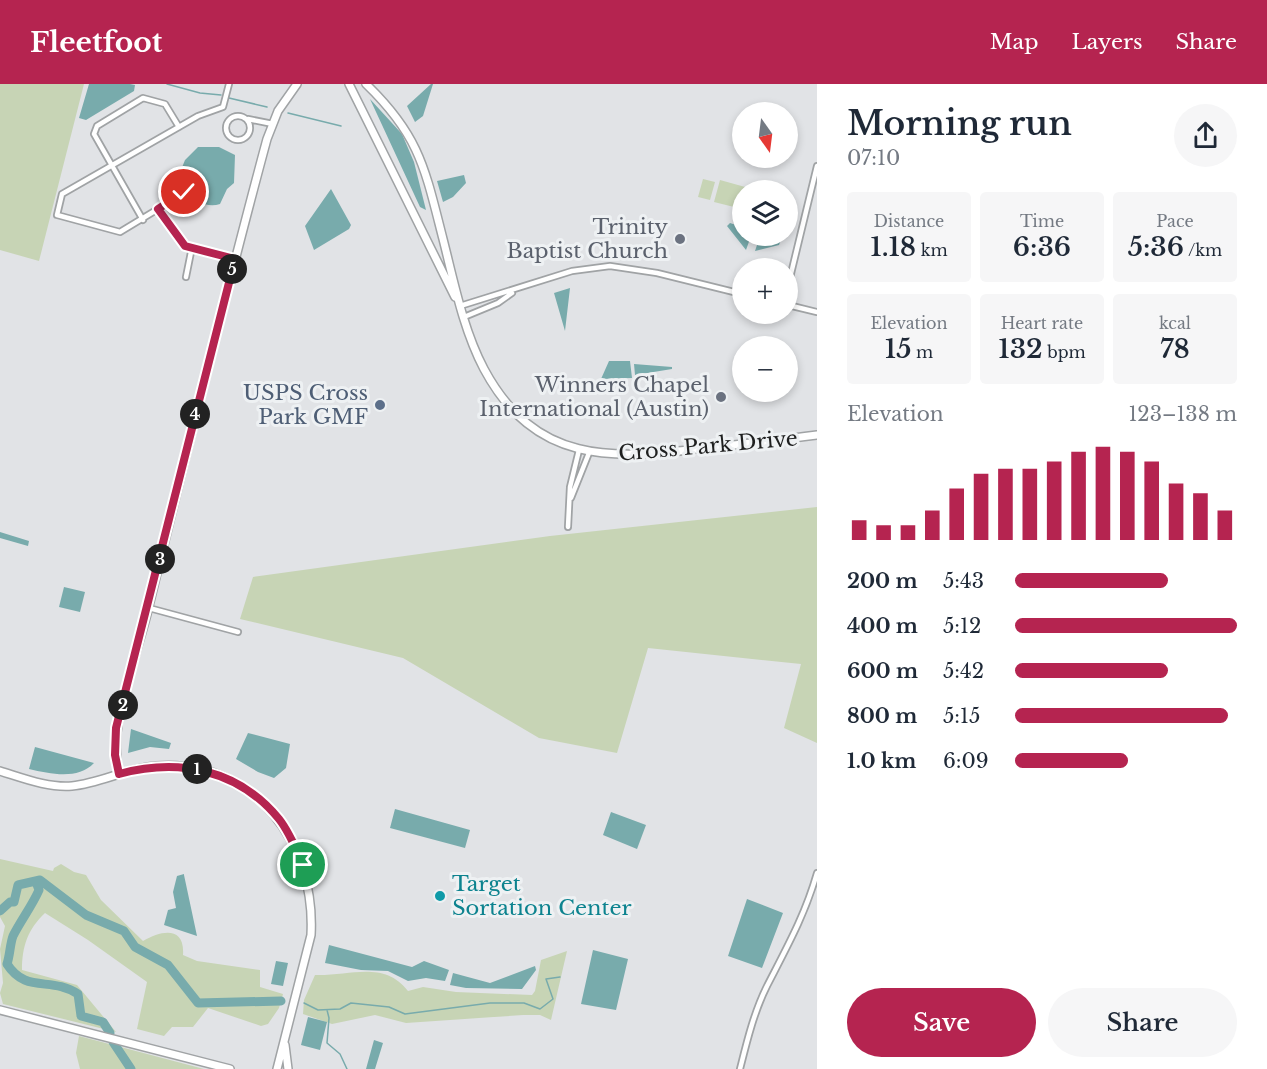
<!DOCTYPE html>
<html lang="en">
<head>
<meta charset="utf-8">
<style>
	:root { --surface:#fff; --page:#f6f6f7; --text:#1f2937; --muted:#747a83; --accent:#b52450 }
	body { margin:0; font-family:"Libre Baskerville",serif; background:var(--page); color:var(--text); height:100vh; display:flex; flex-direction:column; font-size:22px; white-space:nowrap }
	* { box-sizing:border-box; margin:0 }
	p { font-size:20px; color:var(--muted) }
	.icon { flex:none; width:33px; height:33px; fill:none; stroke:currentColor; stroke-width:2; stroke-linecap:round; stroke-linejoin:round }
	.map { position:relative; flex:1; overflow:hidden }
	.details { display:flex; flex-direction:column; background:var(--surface); width:450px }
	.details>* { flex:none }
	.needle { width:39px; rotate:166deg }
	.fabs { position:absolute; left:732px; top:18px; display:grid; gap:12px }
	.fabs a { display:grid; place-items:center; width:66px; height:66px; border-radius:50%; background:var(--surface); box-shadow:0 3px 9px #0003; font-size:30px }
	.pin { position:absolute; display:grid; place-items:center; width:51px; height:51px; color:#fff; margin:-26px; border:3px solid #fff; border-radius:50%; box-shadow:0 2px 6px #0007 }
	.km { position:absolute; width:30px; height:30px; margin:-15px; border-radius:50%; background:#222; color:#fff; font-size:16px; line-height:30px; text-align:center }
	.round { display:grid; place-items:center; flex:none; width:63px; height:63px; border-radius:32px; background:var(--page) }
	.overview { display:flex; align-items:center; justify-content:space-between; height:102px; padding:0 30px }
	h1 { font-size:33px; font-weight:600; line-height:45px }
	.metrics { display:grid; grid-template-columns:repeat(3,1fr); gap:9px; height:102px; padding:6px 30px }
	.metrics div { display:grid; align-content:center; border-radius:6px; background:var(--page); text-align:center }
	.metrics b { font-size:26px; font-weight:600 }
	.metrics small { font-size:16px; font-weight:400 }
	.metrics p { font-size:16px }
	.chart { height:168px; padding:12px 30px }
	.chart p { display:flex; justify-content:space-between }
	.chart svg { width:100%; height:108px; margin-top:6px; stroke:var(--accent); stroke-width:6 }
	.action { display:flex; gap:12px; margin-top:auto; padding:12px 30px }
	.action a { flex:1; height:69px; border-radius:36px; background:var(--accent); color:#fff; font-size:24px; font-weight:600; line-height:69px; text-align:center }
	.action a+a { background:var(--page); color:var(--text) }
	ul { padding:0 30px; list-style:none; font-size:20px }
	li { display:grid; grid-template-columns:96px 72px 1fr; align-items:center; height:45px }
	li i { height:15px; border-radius:8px; background:var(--accent) }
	header { display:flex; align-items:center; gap:36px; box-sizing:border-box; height:84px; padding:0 30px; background:var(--accent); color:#fff }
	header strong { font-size:28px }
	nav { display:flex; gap:33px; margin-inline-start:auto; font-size:21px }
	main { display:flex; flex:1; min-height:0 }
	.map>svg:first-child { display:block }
	.green { fill:#c7d4b5 }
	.water { fill:#78abac }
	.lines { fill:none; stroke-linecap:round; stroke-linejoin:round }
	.stream { stroke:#78abac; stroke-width:1.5 }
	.river { stroke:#78abac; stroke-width:9 }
	.street-casing { stroke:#a0a3a5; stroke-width:8 }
	.secondary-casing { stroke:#a0a3a5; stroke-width:10 }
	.street { stroke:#fff; stroke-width:4.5 }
	.secondary { stroke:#fff; stroke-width:7 }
	.route-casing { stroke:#fff; stroke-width:12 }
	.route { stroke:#b52450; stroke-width:8 }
	.worship-dot { fill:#6b7280; stroke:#eef1f3; stroke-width:2 }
	.service-dot { fill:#5c6f8a; stroke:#eef1f3; stroke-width:2 }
	.culture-dot { fill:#0f9aa8; stroke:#eef1f3; stroke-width:2 }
	.labels { text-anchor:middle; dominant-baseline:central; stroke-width:6; stroke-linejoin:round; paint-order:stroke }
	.worship-label { font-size:21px; fill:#5b616d; stroke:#eef1f3; text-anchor:end }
	.service-label { font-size:21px; fill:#4e5e75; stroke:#eef1f3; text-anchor:end }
	.street-label { font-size:21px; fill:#1f2020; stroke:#eef1f3 }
	.culture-label { font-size:21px; fill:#0d838f; stroke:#eef1f3; text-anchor:start }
</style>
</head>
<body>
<header>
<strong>Fleetfoot</strong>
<nav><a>Map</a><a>Layers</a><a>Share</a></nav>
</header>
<main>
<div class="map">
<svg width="817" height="985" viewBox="0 0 817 985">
	<rect width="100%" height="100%" fill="#e1e3e6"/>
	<!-- green -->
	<path class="green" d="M0,0H84L39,177L0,166Z
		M703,95L715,98L710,116L698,113Z
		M720,96L756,106H742V125L714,118Z
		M817,423V659L784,644L801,580L648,564L617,669L539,654L403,574L240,535L253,493L550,452Z
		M0,775L53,787L54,784L61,780L74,788L86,791L101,816L143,857C162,846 185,842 183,871L197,877L260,886V903L283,910L279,924L268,940L261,942L208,924L193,943H172L164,952L137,945L147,898L88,856L45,829C28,845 22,862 22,886L77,901L116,948L3,920L0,909L3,899L0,865L5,842L0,833Z
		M567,867L551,936L540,931H523L406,939L375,931L332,940L303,930L304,916L315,891C351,892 384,876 408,907L423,903L456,908L532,911L535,907L541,876Z
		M79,952L204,985H80L76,969Z"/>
	<!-- water -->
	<path class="water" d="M89,0H130L135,1L134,7L86,36L79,34Z
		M431,0H433L423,32L415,38L407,22Z
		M370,15L402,50L414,78L426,126L420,123Z
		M198,63H219L235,71L234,99L227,105L220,120C207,124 196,117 184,110L186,100L181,86L185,76Z
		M464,91L466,99L453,113L443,118L437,97Z
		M331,105L351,141L349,145L314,166L305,142Z
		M730,139L742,143V152H751L746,166L727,142Z
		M760,152H781L782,153L779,161L755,167Z
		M570,204L565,247L554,209Z
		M609,277H630L632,294L601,295Z
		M634,280L672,283V285L635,291Z
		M0,448L29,457L28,462L0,454Z
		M64,503L85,508L80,528L59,523Z
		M131,645L171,659L169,665L150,663L128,669Z
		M248,649L290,660L286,684L274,694L258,688L236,675Z
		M35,663L94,679C78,696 51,690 29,685Z
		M395,725L470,746L465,764L390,744Z
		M611,728L646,741L637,765L603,751Z
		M184,790V791L197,852L164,841L168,826L176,824L173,808L177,792Z
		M747,815L783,829L762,884L728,872Z
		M329,861L412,883L424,877L449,886L445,897L426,894L408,897L388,887L361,886L325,879Z
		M593,866L628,875L616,926L581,920Z
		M276,877L288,879L283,902L271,900Z
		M535,882L536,886L522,905L466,904L450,901L453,889L490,899Z
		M308,933L327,938L320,966L301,961Z
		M374,956L383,959L375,985H366Z"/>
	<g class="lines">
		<!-- stream -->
		<path class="stream" d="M167,0L200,9L221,11
			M229,14L267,23
			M288,29L341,42
			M304,919L318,926L340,925L351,919L389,923L405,930L490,919H524L540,925L553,915L546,895L560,893
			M327,926L329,934L327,959L340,970L347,985"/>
		<!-- river -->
		<path class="river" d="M36,798L39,806C32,822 21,836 13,852C10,860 10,871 7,880C26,910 51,892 78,910L81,932L103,938L110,949
			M0,827L10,818H14L18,801L40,796L86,831L124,847L135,863L168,881L198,919L281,917
			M113,958L131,985"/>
		<defs>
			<path id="street" d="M229,0L223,23L198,32L62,110L57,131L120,148L158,125L185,162L235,175
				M226 44a12 12 0 1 1 24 0a12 12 0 1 1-24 0Z
				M248,35L273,40
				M158,125L184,108
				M143,136L94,50L97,42L143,14L165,20L179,43
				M186,193L192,163
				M788,202L817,82
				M788,221L817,228
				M460,222L572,187L610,182L657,189L742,210
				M464,233L498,219L512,209
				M571,414L589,369
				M568,443L570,403L579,366
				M149,524L238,548
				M740,985C747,957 754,928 767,902C787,863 805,831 817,789"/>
			<path id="secondary" d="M349,0L455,213
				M366,0C420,52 425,85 443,155C454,198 463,245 484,285C535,380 611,376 704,364C742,360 779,356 817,351
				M0,687C23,694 48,704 72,702C101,699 127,684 156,682C255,674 316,760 311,851L277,985
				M119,690C107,637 137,575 149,522C187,366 225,210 267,55L278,27L297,0
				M0,926L230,985
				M285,961L288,985"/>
		</defs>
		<!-- street casing -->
		<use href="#street" class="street-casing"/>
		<!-- secondary casing -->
		<use href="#secondary" class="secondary-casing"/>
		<!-- street -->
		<use href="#street" class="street"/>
		<!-- secondary -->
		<use href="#secondary" class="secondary"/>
	</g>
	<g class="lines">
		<defs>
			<path id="route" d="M184,108L158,125L185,162L235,175L116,644L115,671L119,690C179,674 238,685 279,735C290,749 296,765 303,781"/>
		</defs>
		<!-- route casing -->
		<use href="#route" class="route-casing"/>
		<!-- route -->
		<use href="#route" class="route"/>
	</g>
	<!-- markers -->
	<g class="worship-dot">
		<circle cx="680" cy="155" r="6"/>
		<circle cx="721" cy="313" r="6"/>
	</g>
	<circle class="service-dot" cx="380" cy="321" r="6"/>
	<circle class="culture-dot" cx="440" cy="812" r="6"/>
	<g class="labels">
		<!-- worship labels -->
		<g class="worship-label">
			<text x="668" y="143">Trinity<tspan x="668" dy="24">Baptist Church</tspan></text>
			<text x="709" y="301">Winners Chapel<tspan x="709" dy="24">International (Austin)</tspan></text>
		</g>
		<!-- service labels -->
		<g class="service-label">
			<text x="368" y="309">USPS Cross<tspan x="368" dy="24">Park GMF</tspan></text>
		</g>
		<!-- street labels -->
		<g class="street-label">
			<text transform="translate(708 362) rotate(-5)">Cross Park Drive</text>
		</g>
		<!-- culture labels -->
		<g class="culture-label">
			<text x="452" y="800">Target<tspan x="452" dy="24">Sortation Center</tspan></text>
		</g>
	</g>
</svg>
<div class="fabs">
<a><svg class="needle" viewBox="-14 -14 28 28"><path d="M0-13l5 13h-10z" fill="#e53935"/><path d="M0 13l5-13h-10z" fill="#747a83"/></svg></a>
<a><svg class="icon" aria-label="layers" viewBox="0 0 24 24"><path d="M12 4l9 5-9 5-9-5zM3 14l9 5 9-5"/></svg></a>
<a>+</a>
<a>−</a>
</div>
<div class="pin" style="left:303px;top:781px;background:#1e9e55"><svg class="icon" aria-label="arrive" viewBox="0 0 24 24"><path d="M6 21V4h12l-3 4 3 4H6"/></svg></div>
<div class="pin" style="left:184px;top:108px;background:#d93025"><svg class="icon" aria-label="check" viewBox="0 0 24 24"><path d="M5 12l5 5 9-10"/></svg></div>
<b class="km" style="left:197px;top:685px">1</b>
<b class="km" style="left:123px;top:621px">2</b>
<b class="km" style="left:160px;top:475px">3</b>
<b class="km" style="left:195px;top:330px">4</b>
<b class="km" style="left:232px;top:185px">5</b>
</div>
<section class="details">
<div class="overview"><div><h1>Morning run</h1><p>07:10</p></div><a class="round"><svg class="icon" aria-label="share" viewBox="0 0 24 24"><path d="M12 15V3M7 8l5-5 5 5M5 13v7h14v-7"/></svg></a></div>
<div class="metrics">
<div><p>Distance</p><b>1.18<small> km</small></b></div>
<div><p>Time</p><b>6:36</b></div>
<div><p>Pace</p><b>5:36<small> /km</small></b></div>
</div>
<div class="metrics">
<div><p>Elevation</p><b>15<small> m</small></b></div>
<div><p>Heart rate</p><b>132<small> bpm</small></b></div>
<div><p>kcal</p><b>78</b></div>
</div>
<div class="chart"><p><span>Elevation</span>123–138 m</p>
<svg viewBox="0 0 160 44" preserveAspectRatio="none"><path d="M5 44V36M15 44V38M25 44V38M35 44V32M45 44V23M55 44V17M65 44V15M75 44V15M85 44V12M95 44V8M105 44V6M115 44V8M125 44V12M135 44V21M145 44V25M155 44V32"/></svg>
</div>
<ul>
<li><b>200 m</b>5:43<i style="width:69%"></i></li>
<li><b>400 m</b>5:12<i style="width:100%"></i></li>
<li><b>600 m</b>5:42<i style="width:69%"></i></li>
<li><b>800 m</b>5:15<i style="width:96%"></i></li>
<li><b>1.0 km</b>6:09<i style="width:51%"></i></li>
</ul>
<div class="action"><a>Save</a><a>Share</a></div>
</section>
</main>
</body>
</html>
